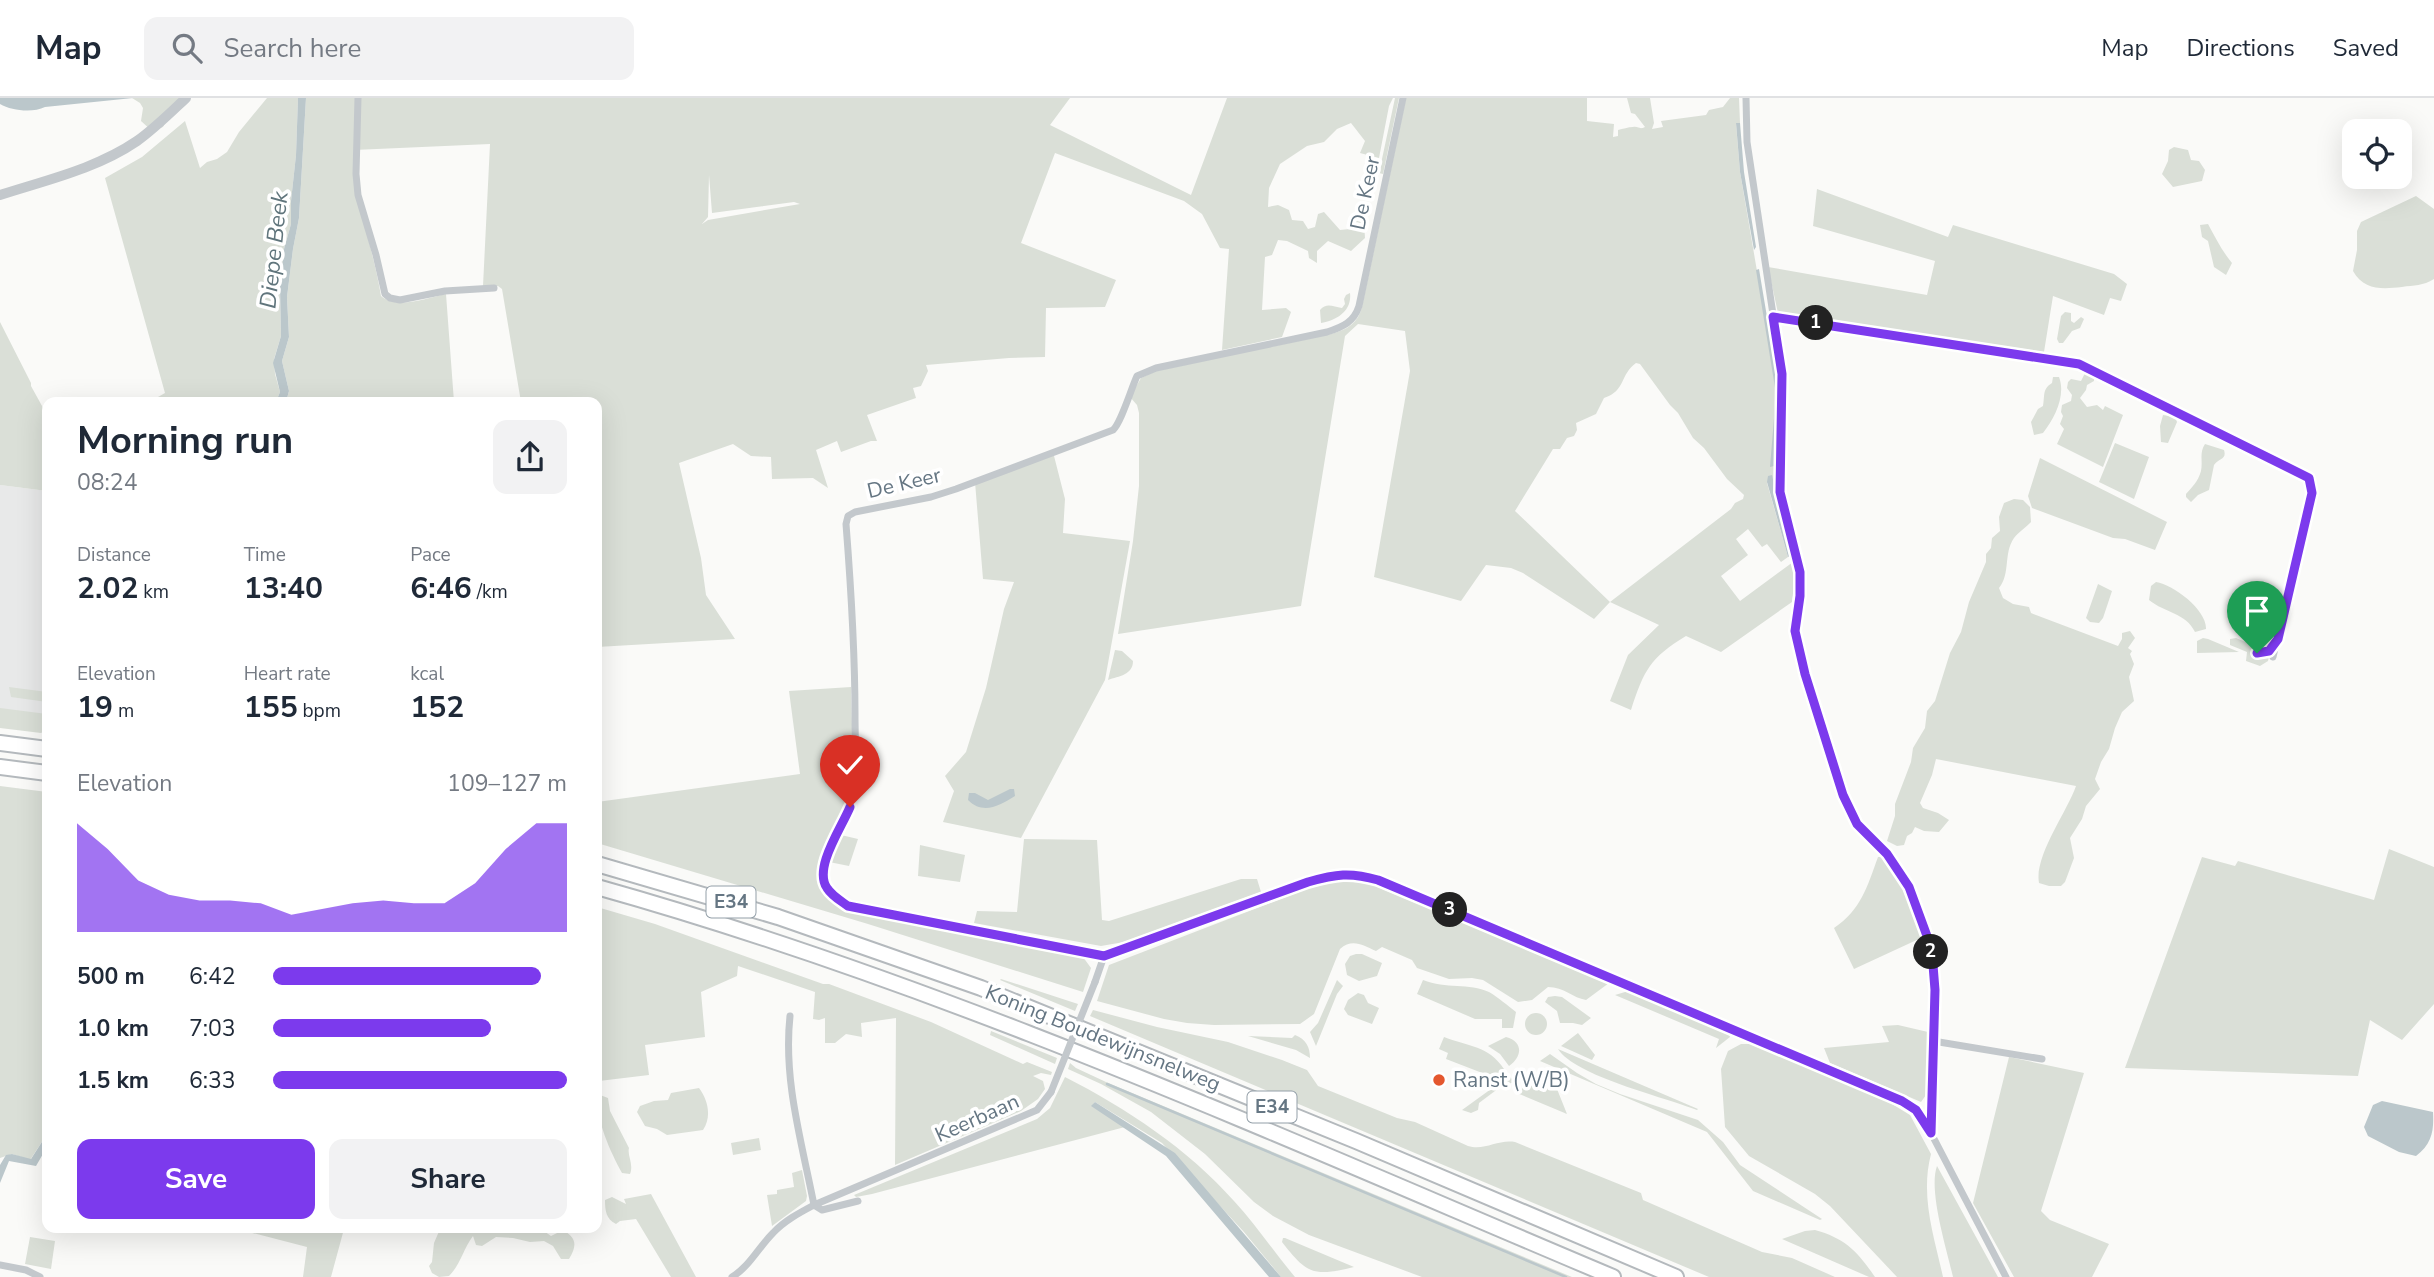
<!DOCTYPE html>
<html lang="en">
<head>
<meta charset="utf-8">
<style>
	:root { --surface:#fff; --page:#f2f2f3; --text:#1f2937; --muted:#747a83; --line:#e0e1e3; --accent:#7c3aed }
	body { margin:0; font-family:"Nunito Sans",sans-serif; background:var(--page); color:var(--text); height:100vh; display:flex; flex-direction:column; font-size:26px; white-space:nowrap }
	* { box-sizing:border-box; margin:0 }
	p { font-size:23px; color:var(--muted) }
	.icon { flex:none; width:38px; height:38px; fill:none; stroke:currentColor; stroke-width:2; stroke-linecap:round; stroke-linejoin:round }
	.map { position:relative; flex:1; overflow:hidden }
	.sheet { position:absolute; left:42px; top:299px; width:560px; height:836px; display:flex; flex-direction:column; background:var(--surface); border-radius:14px; box-shadow:0 7px 28px #0002 }
	.sheet>* { flex:none }
	.tools { position:absolute; left:2342px; top:21px; display:grid; gap:14px }
	.tools a { display:grid; place-items:center; width:70px; height:70px; border-radius:14px; background:var(--surface); box-shadow:0 7px 28px #0002; font-size:35px }
	.pin { position:absolute; display:grid; place-items:center; width:60px; height:60px; color:#fff; margin:-72px -30px; border-radius:50% 50% 50% 0; rotate:-45deg; box-shadow:0 0 7px #0007 }
	.pin .icon { rotate:45deg }
	.km { position:absolute; width:35px; height:35px; margin:-18px; border-radius:50%; background:#222; color:#fff; font-size:19px; line-height:35px; text-align:center }
	.round { display:grid; place-items:center; flex:none; width:74px; height:74px; border-radius:14px; background:var(--page) }
	.headline { display:flex; align-items:center; justify-content:space-between; height:119px; padding:0 35px }
	h1 { font-size:38px; font-weight:700; line-height:52px }
	.figures { display:grid; grid-template-columns:repeat(3,1fr); gap:10px; height:119px; padding:7px 35px }
	.figures div { display:grid; align-content:center }
	.figures b { font-size:30px; font-weight:700 }
	.figures small { font-size:19px; font-weight:400 }
	.figures p { font-size:19px }
	.chart { height:196px; padding:14px 35px }
	.chart p { display:flex; justify-content:space-between }
	.chart svg { width:100%; height:126px; margin-top:7px; fill:var(--accent); opacity:.7 }
	.cta { display:flex; gap:14px; margin-top:auto; padding:14px 35px }
	.cta a { flex:1; height:80px; border-radius:14px; background:var(--accent); color:#fff; font-size:28px; font-weight:700; line-height:80px; text-align:center }
	.cta a+a { background:var(--page); color:var(--text) }
	ul { padding:0 35px; list-style:none; font-size:23px }
	li { display:grid; grid-template-columns:112px 84px 1fr; align-items:center; height:52px }
	li i { height:18px; border-radius:9px; background:var(--accent) }
	header { display:flex; align-items:center; gap:42px; box-sizing:border-box; height:98px; padding:0 35px; background:var(--surface); border-bottom:2px solid var(--line) }
	header strong { font-size:33px }
	nav { display:flex; gap:38px; margin-inline-start:auto; font-size:24px }
	.search { width:490px; height:63px; background:var(--page); display:flex; align-items:center; gap:18px; box-sizing:border-box; padding:0 24px; border-radius:14px; color:var(--muted); font-size:26px }
	.map>svg:first-child { display:block }
	.built { fill:#e8e9e9 }
	.green { fill:#dadfd7; fill-rule:evenodd }
	.water { fill:#bbc7cb }
	.lines { fill:none; stroke-linecap:round; stroke-linejoin:round }
	.stream { stroke:#bbc7cb; stroke-width:2.5 }
	.motorway-casing { stroke:#b4b9bd; stroke-width:18 }
	.minor { stroke:#c3c8cc; stroke-width:7 }
	.tertiary { stroke:#c3c8cc; stroke-width:10 }
	.motorway { stroke:#fff; stroke-width:14 }
	.minor-bridge { stroke:#c3c8cc; stroke-width:7 }
	.route-casing { stroke:#fff; stroke-width:14 }
	.route { stroke:#7c3aed; stroke-width:9 }
	.poi-dot { fill:#e4572e; stroke:#fff; stroke-width:2.5 }
	.labels { text-anchor:middle; dominant-baseline:central; stroke-width:7; stroke-linejoin:round; paint-order:stroke }
	.shield { fill:#fff; stroke:#939fa8; stroke-width:2 }
	.shield-label { font-size:19px; font-weight:bold; fill:#657683 }
	.street-label { font-size:21px; fill:#657683; stroke:#fff }
	.poi-label { font-size:21px; fill:#657683; stroke:#fff; text-anchor:start }
	.water-label { font-size:23px; font-style:italic; fill:#60757c; stroke:#fff }
</style>
</head>
<body>
<header>
<strong>Map</strong>
<div class="search"><svg class="icon" aria-label="search" viewBox="0 0 24 24"><circle cx="10" cy="10" r="6"/><path d="M15 15l6 6"/></svg>Search here</div>
<nav><a>Map</a><a>Directions</a><a>Saved</a></nav>
</header>
<div class="map">
<svg width="2434" height="1179" viewBox="0 0 2434 1179">
	<rect width="100%" height="100%" fill="#fafaf8"/>
	<!-- built -->
	<path class="built" d="M0,387L47,393V622L0,615Z"/>
	<!-- green -->
	<path class="green" d="M132,0H185L167,21L163,29L152,33L141,23L143,10L140,5Z
		M267,0H298L296,57L291,103V126L284,151L280,189L281,238L274,261L275,276L280,294L276,304H156L158,299L165,295L105,80L142,59L185,23L200,70L207,64L217,61L227,54L239,34Z
		M306,0H1070L1050,27L1191,97L1227,0H1393L1389,8L1379,60L1360,55L1365,43L1351,25L1337,31L1324,44L1307,48L1280,66L1269,90L1268,109L1278,107L1289,112L1292,122L1303,123L1308,131L1315,129L1318,116L1324,114L1340,132L1350,131L1357,123L1364,125L1365,140L1351,153L1328,143L1317,153V165L1309,160L1308,153L1287,143L1278,142L1272,157L1265,159L1262,212L1286,210L1291,214L1282,239L1222,252L1229,151L1220,150L1202,116L1184,103L1055,55L1021,145L1116,182L1105,209L1046,210L1045,259L1009,260L926,267L928,273L921,288L913,290L916,300L867,317L877,343H871L841,354L837,343L816,352L828,390L813,380L772,381L771,359L751,358L733,346L679,365L701,460L706,497L735,541L597,549V304H521L502,191L498,188H483L490,46L354,52C354,100 373,150 381,198C397,212 427,200 446,196L454,304H286L289,293L282,263L289,239L287,199L293,151L299,120ZM709,77L712,115L794,104L800,106L708,122L702,126L708,119Z
		M1395,0H1399L1383,76L1379,75Z
		M1406,0H1587V23L1614,26L1613,39L1618,38V32C1623,31 1628,29 1633,29C1639,28 1639,32 1645,29L1635,16L1631,15L1627,0H1650L1654,25L1652,31L1663,29L1661,23L1706,17L1709,12L1723,9L1730,0H1739L1740,25H1736L1737,38L1740,74L1769,243L1776,246L1780,252L1776,355L1778,363L1775,369L1780,412L1772,379L1767,385L1788,459L1781,464L1767,446L1762,449L1748,431L1736,441L1748,457L1721,478L1740,503L1793,464L1794,487L1792,504L1721,554L1686,538C1650,560 1644,572 1631,612L1610,603L1628,557L1659,527L1610,504L1594,521L1523,475L1511,470L1486,467L1461,503L1374,479L1410,273L1405,233L1358,226L1345,238L1301,508L1118,536L1133,443L1139,388V315L1137,307L1130,299L1141,280L1156,273L1331,236C1347,232 1358,225 1362,209ZM1636,265L1640,266L1670,307L1678,315L1693,340L1704,350L1727,381L1744,397L1743,401L1735,405L1731,411L1610,504L1515,413L1553,351H1560L1567,340L1574,338L1577,332L1576,325L1596,316L1604,300C1626,293 1620,276 1636,265Z
		M2174,49L2188,52L2191,62L2199,63L2205,72L2202,83L2173,89L2162,76L2168,63L2169,52Z
		M1817,91L1948,139L1953,127L2114,176L2127,186L2121,203L2110,200L2104,217L2053,198L2044,254L1778,215L1768,169L1927,197L1935,163L1813,128Z
		M2416,98L2434,111V181C2423,188 2414,187 2402,189C2383,191 2364,193 2353,173L2357,152V133L2361,124Z
		M2208,126C2215,139 2222,153 2232,165L2226,177L2214,169L2208,143L2202,139L2200,127Z
		M1350,195C1352,213 1337,222 1321,225L1320,212C1327,204 1333,209 1342,210L1345,206L1344,201L1346,197Z
		M2065,214L2071,215V223L2074,225L2081,219L2084,221L2080,230L2072,233L2063,245H2059L2057,241L2061,218Z
		M0,224L31,285V288L47,317V393L0,387Z
		M2086,273L2094,275V283L2087,287L2086,292L2080,300L2087,309L2097,307L2103,312L2105,308L2123,317L2103,369L2057,346L2064,331L2060,326L2063,318L2061,314L2062,307L2071,303L2072,297L2067,290L2068,284L2071,281L2081,283Z
		M2053,279H2059C2066,297 2055,320 2043,335L2034,337L2031,324L2038,311L2043,308C2045,298 2042,291 2052,285Z
		M2163,317L2175,319L2177,324L2168,345L2161,344L2160,328Z
		M2115,345L2149,359L2134,401L2099,384Z
		M2205,346L2224,352C2227,362 2219,360 2214,367L2209,392L2198,397L2191,404L2186,399V396C2192,389 2198,384 2201,373C2203,362 2199,355 2205,346Z
		M1053,354L1065,401L1063,435L1130,443L1105,582L1021,740L943,724L954,693L945,678L966,654L986,590L1004,511L1014,484L983,481L975,384Z
		M2040,360L2167,424L2155,452L2125,441L2113,440L2032,410L2028,398Z
		M2014,401L2023,402L2030,409L2031,424C2026,429 2018,435 2014,440C2003,456 2011,475 1999,490L2003,500L2013,506L2029,509L2031,515L2118,548L2122,541V535L2130,533L2135,540L2128,550L2132,553L2130,556L2134,566L2129,579L2134,603L2122,614L2115,630L2109,651L2101,664L2095,681L2100,691L2086,708L2082,721L2070,740L2074,760L2065,784L2061,788H2049L2039,785C2034,758 2067,714 2076,688L1936,661L1932,677L1920,705L1923,710L1938,715L1949,722L1939,734L1924,733L1915,729L1912,735L1907,738L1904,747L1897,748L1887,743L1895,718V706L1911,664L1913,650L1925,630L1927,613L1935,603L1950,555L1961,534L1969,504L1986,464V456L1991,450L1992,440L2000,433L1999,419L2004,405Z
		M2156,484C2174,487 2207,512 2206,531L2195,534C2186,515 2165,515 2149,502L2151,488Z
		M2098,486L2112,493L2103,520L2099,525L2090,524L2086,520Z
		M2203,540L2208,541L2239,554L2197,555V543Z
		M2236,540L2255,548L2268,542L2270,544L2265,553L2269,558L2268,563L2260,568L2246,563L2247,554L2230,547V541Z
		M1115,552L1122,553L1133,563C1133,577 1119,578 1108,582Z
		M9,589L47,594V604L11,599Z
		M851,589C851,628 857,674 845,712C839,731 819,756 817,776C817,792 833,805 845,813L1083,859L1091,870L1083,894L868,826L597,745V704L800,676L789,593Z
		M0,610L47,616V632L41,635L0,630Z
		M0,688L47,694V1036L30,1062L12,1056L0,1060Z
		M841,737L858,741L849,768L829,764Z
		M1024,741L1097,742L1102,822L1109,823L1241,781H1257L1261,794L1124,844L1101,848L974,825L977,813L1017,814Z
		M920,747L965,757L960,784L918,778Z
		M2389,751L2434,769V906L2402,942L2370,922L2358,978L2125,970L2202,759L2235,768L2238,763L2374,802Z
		M1878,759H1882C1902,783 1911,810 1921,840L1854,871L1834,830C1861,812 1867,789 1878,759Z
		M1341,781H1358L1609,885L1586,902C1573,900 1564,889 1548,889L1532,902L1518,904L1483,882L1472,880L1449,881L1417,870L1412,862L1382,849L1376,853C1363,847 1352,840 1340,851L1314,916L1300,926L1214,927L1187,925L1164,921L1097,903L1109,867L1322,785Z
		M597,809L655,826L823,886H829L931,924L1023,966L1027,964L1052,974L1051,977L1041,975L1033,978L1043,983L1045,991L1038,1001L1021,1013L895,1067L896,920L861,925L862,939L846,936L835,945H825V920L819,922L813,921L815,894L738,868L737,878L701,894L705,939L645,947L649,977L599,983L597,979Z
		M1356,856H1362L1382,865L1377,878L1359,883L1347,877L1345,866L1350,858Z
		M1001,881L1078,906L1075,913L1000,882Z
		M1337,882L1343,888L1337,896L1316,948L1310,934L1318,925Z
		M1423,882C1446,891 1469,885 1489,894C1498,899 1508,908 1516,914L1513,930H1502V921H1475L1417,896Z
		M1625,894H1632L1728,934L1730,939L1716,950L1719,941L1615,897Z
		M1358,895L1364,897L1368,905L1379,910L1372,926L1348,917L1344,911L1348,902Z
		M1555,898L1562,899L1591,920L1582,927L1573,925H1560L1557,913L1545,904L1548,899Z
		M1093,912L1157,929L1228,944L1282,962L1307,972L1318,988L1397,1020L1415,1024L1468,1048C1485,1053 1498,1041 1515,1044L1641,1095L1643,1102L1762,1154L1792,1160L1835,1179H1709L1090,918Z
		M1525 926a11 11 0 1 1 22 0a11 11 0 1 1-22 0Z
		M1898,927L1928,934L1926,997L1921,1004L1830,965L1824,950L1889,944L1882,928Z
		M991,933L1057,960L1055,966L990,937Z
		M1578,935L1595,957L1592,962L1561,948Z
		M1295,937C1306,941 1310,949 1310,960L1296,952L1248,938L1292,940Z
		M1444,939C1469,949 1488,947 1504,971L1495,978H1490L1446,961L1448,955L1439,951Z
		M1506,939C1524,944 1522,959 1509,968L1500,956L1488,948Z
		M1741,946H1753L1887,1003L1910,1017L1931,1056C1920,1098 1934,1138 1943,1179H1897L1830,1108L1815,1096L1749,1058L1725,1029L1721,971L1728,953Z
		M1558,951L1698,1011L1697,1012C1664,999 1575,978 1558,951Z
		M1550,956L1577,975L1596,986L1620,996L1698,1022L1723,1044L1740,1067L1822,1121L1820,1122L1753,1093L1707,1034L1540,963Z
		M2009,959L2084,975L2041,1113L2050,1122L2109,1146L2092,1179H2014L1973,1105Z
		M1070,965L1076,970L1106,984L1572,1179H1422L1309,1137L1273,1118L1254,1104L1205,1056L1151,1014L1101,986L1068,971Z
		M1509,978L1515,984L1503,987L1479,1005L1478,1012L1471,1015L1462,1012Z
		M1065,979C1126,1010 1188,1051 1234,1103C1256,1127 1274,1154 1295,1179H1281L1244,1134L1162,1045L1095,1004L1092,1008L1125,1029L872,1096L856,1099L854,1097L1037,1021L1050,1010Z
		M1541,985L1557,991L1567,1016L1517,995L1525,988Z
		M699,990C708,1002 712,1019 703,1032L667,1037L657,1031L645,1028L637,1014L640,1008L654,1003L668,1002L671,995Z
		M600,997L608,1000L610,1013L629,1050C627,1058 634,1066 630,1076L622,1075C610,1053 597,1024 597,999Z
		M759,1040L761,1052L733,1057L731,1045Z
		M1937,1068L1998,1179H1953C1947,1152 1928,1093 1937,1068Z
		M802,1072L807,1098L806,1103L772,1128L767,1097L777,1096V1092L794,1089L792,1075Z
		M651,1096L696,1179H671L636,1121L620,1123L616,1126C606,1121 605,1113 605,1102L612,1099L626,1106L624,1101Z
		M237,1131H344L331,1179H303L307,1149Z
		M440,1131H526L528,1135L541,1131L551,1138L563,1132C577,1140 577,1148 569,1161H561L553,1148L544,1143L530,1144L513,1140L496,1139L482,1148L476,1147L473,1138C463,1151 461,1166 449,1178L439,1179L432,1175L429,1168L432,1164L434,1145Z
		M1815,1132C1845,1140 1858,1154 1875,1179H1869L1782,1141L1805,1133Z
		M30,1139L55,1143L51,1171L25,1166Z
		M1283,1140H1285L1354,1169C1313,1179 1307,1176 1282,1144Z"/>
	<!-- water -->
	<path class="water" d="M0,0H133L45,9C33,15 12,13 0,6Z
		M298,0H306L299,120L293,151L287,199L289,239L282,263L289,293L286,304H276L280,294L273,265L281,238L280,189L284,151L291,126V103L296,57Z
		M1736,25H1740L1744,74L1756,149L1754,152L1740,74Z
		M1759,171L1778,285L1774,368L1770,369L1776,296L1756,172Z
		M1772,377L1791,457L1788,459L1767,384L1768,378Z
		M1010,691H1014L1015,698C999,708 983,717 968,702L969,695H975L988,702Z
		M2382,1003L2433,1014C2434,1033 2432,1046 2416,1058L2399,1054L2368,1038L2364,1029L2373,1007Z
		M1095,1004L1175,1055L1281,1179H1269L1166,1058L1091,1008Z
		M47,1036V1049L36,1068L9,1063L0,1085V1067L6,1057L12,1056L31,1061Z"/>
	<g class="lines">
		<!-- stream -->
		<path class="stream" d="M1107,986L1566,1179"/>
		<defs>
			<path id="motorway" d="M0,645L47,651
				M0,669L47,675
				M597,766L778,819L981,890L1356,1043L1676,1179
				M597,789C947,887 1278,1038 1613,1179"/>
		</defs>
		<!-- motorway casing -->
		<use href="#motorway" class="motorway-casing"/>
		<!-- minor -->
		<path class="minor" d="M358,0L356,76L358,97L376,157L385,196L390,200L400,202L445,193L494,190
			M1403,0L1359,208C1354,224 1343,229 1327,234L1156,270L1137,278C1131,291 1121,325 1113,332L956,391L931,399L855,414L848,418L846,426C851,490 855,553 855,617C855,642 857,667 853,692C849,720 816,765 825,787C829,797 840,802 848,808L1104,858L1335,776H1357L1378,782L1902,1003L1916,1012L1931,1035L2006,1179
			M1746,0L1747,44L1782,276L1780,394L1793,440L1799,474L1800,498L1795,532L1805,576L1843,697L1857,726L1887,756L1910,788L1927,838L1933,867L1935,892L1931,1035
			M1773,219L2079,266L2309,380L2312,395L2273,559
			M2257,555L2269,553L2274,550
			M1095,884L1104,858
			M790,918C783,982 802,1045 814,1107
			M1933,943L2042,961
			M814,1107L822,1112L858,1103
			M0,1167L26,1172L40,1179
			M732,1179C750,1168 758,1150 773,1135C784,1123 799,1115 814,1107L1037,1012L1051,994"/>
		<!-- tertiary -->
		<path class="tertiary" d="M0,97C46,82 96,71 137,43C154,31 170,15 186,0"/>
		<!-- motorway -->
		<use href="#motorway" class="motorway"/>
		<!-- minor-bridge -->
		<path class="minor-bridge" d="M1051,994L1095,884"/>
	</g>
	<g class="lines">
		<defs>
			<path id="route" d="M850,709C842,729 813,770 827,790C832,798 841,803 848,808L1104,858L1308,784C1336,776 1350,774 1378,782L1902,1003L1916,1012L1931,1035L1935,892L1933,867L1927,838L1909,789L1887,756L1857,726L1843,697L1805,576L1795,533L1800,498V474L1780,394L1782,276L1773,219L2079,266L2309,380L2312,395L2278,541L2269,553L2257,555"/>
		</defs>
		<!-- route casing -->
		<use href="#route" class="route-casing"/>
		<!-- route -->
		<use href="#route" class="route"/>
	</g>
	<!-- markers -->
	<circle class="poi-dot" cx="1439" cy="982" r="7"/>
	<g class="labels">
		<!-- shield labels -->
		<g class="shield">
			<rect x="706.5" y="788.5" width="49" height="31" rx="5"/>
			<rect x="1247.5" y="993.5" width="49" height="31" rx="5"/>
		</g>
		<g class="shield-label">
			<text x="731" y="804">E34</text>
			<text x="1272" y="1009">E34</text>
		</g>
		<!-- street labels -->
		<g class="street-label">
			<text transform="translate(1365 95) rotate(-78)">De Keer</text>
			<text transform="translate(904 385) rotate(-13)">De Keer</text>
			<text transform="translate(1103 940) rotate(22)">Koning Boudewijnsnelweg</text>
			<text transform="translate(977 1020) rotate(-24)">Keerbaan</text>
		</g>
		<!-- poi labels -->
		<g class="poi-label">
			<text x="1453" y="982">Ranst (W/B)</text>
		</g>
		<!-- water labels -->
		<g class="water-label">
			<text transform="translate(274 152) rotate(-84)">Diepe Beek</text>
		</g>
	</g>
</svg>
<div class="tools">
<a><svg class="icon" aria-label="locate" viewBox="0 0 24 24"><circle cx="12" cy="12" r="6"/><path d="M12 2v4M12 18v4M2 12h4M18 12h4"/></svg></a>
</div>
<div class="pin" style="left:2257px;top:555px;background:#1e9e55"><svg class="icon" aria-label="arrive" viewBox="0 0 24 24"><path d="M6 21V4h12l-3 4 3 4H6"/></svg></div>
<div class="pin" style="left:850px;top:709px;background:#d93025"><svg class="icon" aria-label="check" viewBox="0 0 24 24"><path d="M5 12l5 5 9-10"/></svg></div>
<b class="km" style="left:1816px;top:225px">1</b>
<b class="km" style="left:1931px;top:854px">2</b>
<b class="km" style="left:1450px;top:812px">3</b>
<section class="sheet">
<div class="headline"><div><h1>Morning run</h1><p>08:24</p></div><a class="round"><svg class="icon" aria-label="share" viewBox="0 0 24 24"><path d="M12 15V3M7 8l5-5 5 5M5 13v7h14v-7"/></svg></a></div>
<div class="figures">
<div><p>Distance</p><b>2.02<small> km</small></b></div>
<div><p>Time</p><b>13:40</b></div>
<div><p>Pace</p><b>6:46<small> /km</small></b></div>
</div>
<div class="figures">
<div><p>Elevation</p><b>19<small> m</small></b></div>
<div><p>Heart rate</p><b>155<small> bpm</small></b></div>
<div><p>kcal</p><b>152</b></div>
</div>
<div class="chart"><p><span>Elevation</span>109–127 m</p>
<svg viewBox="0 0 160 44" preserveAspectRatio="none"><path d="M0 44V6L10 15L20 26L30 31L40 33L50 33L60 34L70 38L80 36L90 34L100 33L110 34L120 34L130 27L140 15L150 6L160 6V44z"/></svg>
</div>
<ul>
<li><b>500 m</b>6:42<i style="width:91%"></i></li>
<li><b>1.0 km</b>7:03<i style="width:74%"></i></li>
<li><b>1.5 km</b>6:33<i style="width:100%"></i></li>
</ul>
<div class="cta"><a>Save</a><a>Share</a></div>
</section>
</div>
</body>
</html>
